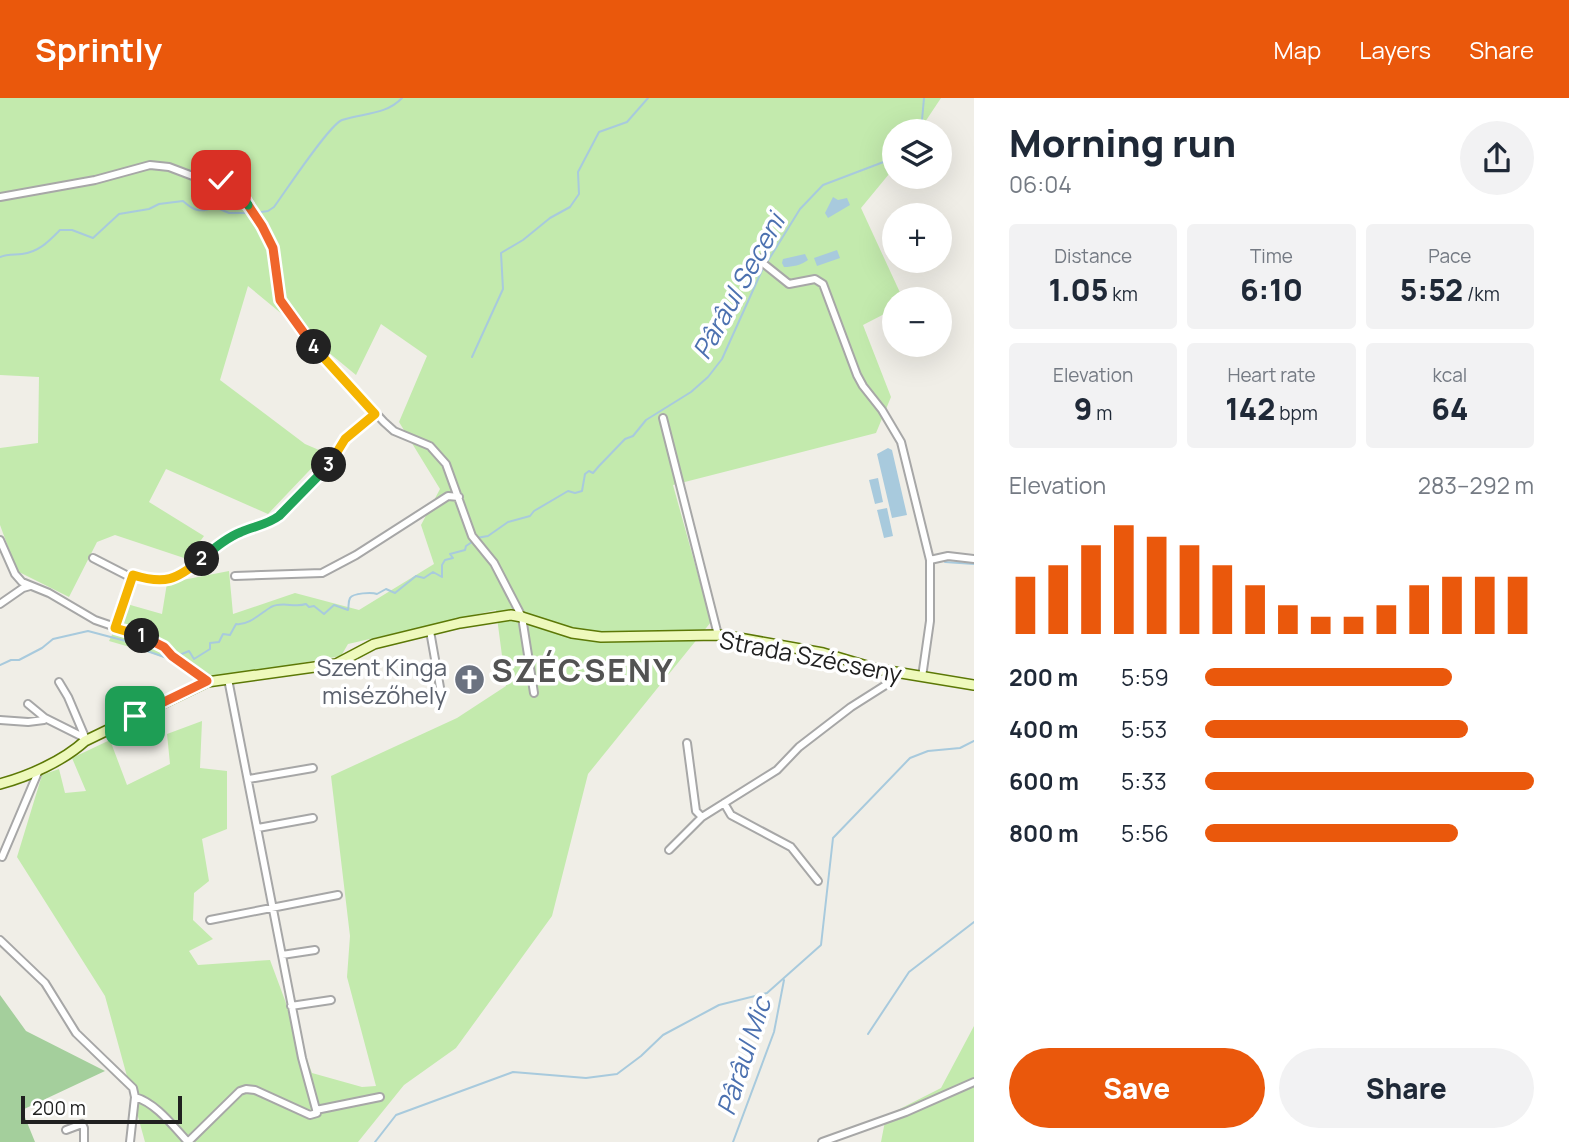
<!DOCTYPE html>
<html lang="en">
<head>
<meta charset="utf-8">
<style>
	:root { --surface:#fff; --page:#f2f2f3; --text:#1f2937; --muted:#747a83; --accent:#ea580c }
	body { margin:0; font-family:Manrope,sans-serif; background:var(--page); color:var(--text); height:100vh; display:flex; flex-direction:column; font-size:26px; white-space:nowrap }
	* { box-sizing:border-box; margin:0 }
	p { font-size:23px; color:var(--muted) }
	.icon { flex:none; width:38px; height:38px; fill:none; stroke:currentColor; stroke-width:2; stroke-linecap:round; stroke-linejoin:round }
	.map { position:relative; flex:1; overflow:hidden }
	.side { display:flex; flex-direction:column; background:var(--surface); width:595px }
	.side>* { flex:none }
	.buttons { position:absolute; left:882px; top:21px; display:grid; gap:14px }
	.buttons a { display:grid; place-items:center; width:70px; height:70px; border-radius:50%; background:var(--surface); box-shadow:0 7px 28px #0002; font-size:35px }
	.scale { position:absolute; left:21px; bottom:18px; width:161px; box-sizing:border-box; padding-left:7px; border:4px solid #202020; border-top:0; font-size:19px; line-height:24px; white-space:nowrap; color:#202020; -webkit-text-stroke:5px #fff; paint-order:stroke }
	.pin { position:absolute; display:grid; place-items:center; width:60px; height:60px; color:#fff; margin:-30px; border-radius:14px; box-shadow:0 4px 10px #0006 }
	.km { position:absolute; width:35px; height:35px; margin:-18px; border-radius:50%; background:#222; color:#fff; font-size:19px; line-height:35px; text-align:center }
	.round { display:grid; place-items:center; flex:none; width:74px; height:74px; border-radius:37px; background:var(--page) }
	.overview { display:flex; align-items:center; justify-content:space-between; height:119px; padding:0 35px }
	h1 { font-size:38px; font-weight:800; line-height:52px }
	.figures { display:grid; grid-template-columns:repeat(3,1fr); gap:10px; height:119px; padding:7px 35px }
	.figures div { display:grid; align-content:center; border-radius:7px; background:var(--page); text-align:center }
	.figures b { font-size:30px; font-weight:800 }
	.figures small { font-size:19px; font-weight:400 }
	.figures p { font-size:19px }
	.chart { height:196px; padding:14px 35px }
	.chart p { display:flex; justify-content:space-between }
	.chart svg { width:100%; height:126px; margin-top:7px; stroke:var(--accent); stroke-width:6 }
	.cta { display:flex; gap:14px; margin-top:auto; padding:14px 35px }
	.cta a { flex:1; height:80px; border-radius:42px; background:var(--accent); color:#fff; font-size:28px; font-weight:800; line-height:80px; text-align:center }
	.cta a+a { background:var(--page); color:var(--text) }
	ul { padding:0 35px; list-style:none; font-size:23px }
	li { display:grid; grid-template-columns:112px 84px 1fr; align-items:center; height:52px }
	li i { height:18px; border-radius:9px; background:var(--accent) }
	header { display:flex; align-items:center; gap:42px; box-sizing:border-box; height:98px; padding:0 35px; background:var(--accent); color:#fff }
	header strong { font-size:33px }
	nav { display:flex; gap:38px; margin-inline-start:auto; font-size:24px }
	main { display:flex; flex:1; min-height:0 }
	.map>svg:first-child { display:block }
	.grass { fill:#c3eaad }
	.forest { fill:#a4cf9c }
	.water { fill:#a8cadd }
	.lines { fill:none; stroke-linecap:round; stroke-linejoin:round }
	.stream { stroke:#a8cadd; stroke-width:2 }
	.street-casing { stroke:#a7a7a7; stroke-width:10 }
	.secondary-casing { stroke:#5c7806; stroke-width:12 }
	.street { stroke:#fff; stroke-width:6 }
	.secondary { stroke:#eef9bc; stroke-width:9 }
	.split-1-casing { stroke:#fff; stroke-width:14 }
	.split-2-casing { stroke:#fff; stroke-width:14 }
	.split-3-casing { stroke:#fff; stroke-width:14 }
	.split-4-casing { stroke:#fff; stroke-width:14 }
	.split-5-casing { stroke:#fff; stroke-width:14 }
	.split-6-casing { stroke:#fff; stroke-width:14 }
	.split-1 { stroke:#f0652b; stroke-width:9 }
	.split-2 { stroke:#f5b400; stroke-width:9 }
	.split-3 { stroke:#22a559; stroke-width:9 }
	.split-4 { stroke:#f5b400; stroke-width:9 }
	.split-5 { stroke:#f0652b; stroke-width:9 }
	.split-6 { stroke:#22a559; stroke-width:9 }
	.labels { text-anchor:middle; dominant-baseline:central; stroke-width:7; stroke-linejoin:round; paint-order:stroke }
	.street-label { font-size:24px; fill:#202020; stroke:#fff }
	.worship-label { font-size:24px; fill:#5b616d; stroke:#fff; text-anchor:end }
	.water-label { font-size:26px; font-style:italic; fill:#4c71b0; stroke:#fff }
	.district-label { font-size:32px; font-weight:bold; letter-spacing:2px; fill:#535353; stroke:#fff }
</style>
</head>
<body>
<header>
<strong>Sprintly</strong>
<nav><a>Map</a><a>Layers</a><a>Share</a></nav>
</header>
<main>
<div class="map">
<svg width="974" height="1044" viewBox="0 0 974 1044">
	<rect width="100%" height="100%" fill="#f0eee7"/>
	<!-- grass -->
	<path class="grass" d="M0,0H941L919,33H894V70L861,110L903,201H894V211L863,227L891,299L876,335L673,387L711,524L588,676L552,818L456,950L404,987L358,1044H145L105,898L17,759L42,677L59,671L65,695L86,693L72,660L110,642L127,687L170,666L167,636L202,623L200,670L227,673V731L202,741L209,783L194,795L193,822L213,841L189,853L198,867L270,862L312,975L362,989L376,988L347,879L350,838L331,678L457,620L506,588L496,512L348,546L341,558L215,580L154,556L109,543L127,506L162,516L167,485L229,473L233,516L295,495L359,512L434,466L421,427L440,391L399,324L427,258L381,226L356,277L248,188L220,282L305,346L326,355L268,416L166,371L149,404L204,438L187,461L115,437L97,444L69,499L17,473L0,427V350L38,345L39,279L0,277Z
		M974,928V1044H881L886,1018L941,990Z"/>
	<!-- forest -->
	<path class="forest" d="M0,897L26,933L105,973L22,1012L35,1044H0Z"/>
	<!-- water -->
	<path class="water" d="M833,99L838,102L847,100L850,107L828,120L825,115Z
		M837,152L840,160L817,168L814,160Z
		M805,156L808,162C801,167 793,169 784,169L782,165L783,161Z
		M888,350L892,352L907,417L892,420L877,356Z
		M878,380L883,404L875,406L869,382Z
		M887,410L893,438L884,440L877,412Z"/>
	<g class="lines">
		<!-- stream -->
		<path class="stream" d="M918,33L922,22L924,0
			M255,115L268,113L274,109C285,94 329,27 342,22C363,15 386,17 402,0
			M0,159C8,156 14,157 22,156C39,154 49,143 60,132H72L93,140L119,116L149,111L159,106L183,103C194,113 200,115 215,109L229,115H250
			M766,166L800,111L823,87L894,60
			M472,259L503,191L501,155L523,142L550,120L570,109L579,96L578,74L599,34L627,24L648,0
			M476,440L488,438L508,424L530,418L534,413L568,393L575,395L582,393L585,376L589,373L593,375L599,368L625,341L633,338L646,322L691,294L708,279L722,261L763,170
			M945,464L974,466
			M177,558L189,553L194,561L210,551V545L219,544L223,536L230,537L236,526C248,528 261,515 271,509C282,503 295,510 306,506L309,509L314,508L324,516L334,507L348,512C349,508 348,504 350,500C353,495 372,494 377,496L386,491L395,495L416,478L424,480L433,474L442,479V467L445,462L453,460L450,456L465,452L466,448L472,444
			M0,567L11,562H19L42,550L53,541L88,533L137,546L147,553L173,562
			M868,936L909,874L974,824
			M375,1044L396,1017L513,974L586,980L617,976L641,958L663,937L719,907L767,895L821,847L833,740L910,660L928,653L960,650L974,643
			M733,1044L774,934L784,882"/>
		<defs>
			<path id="street" d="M0,99L95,82L150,67L169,69L198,80L225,83L240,93L269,141L276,160L277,193L283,207L312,247L384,324L394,333L430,348L446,366L472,438L494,465L522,519L534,595
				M762,160L764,166L789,186L815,181L823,186L857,277L863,288L882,312L901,344L930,462V523L922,579
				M663,320L718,537
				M0,442L15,476L22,484L49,495L95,522L153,542L172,558L206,580L207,584
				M93,460L132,480
				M930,462L948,458L974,461
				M235,478L322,475L356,457L448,398L459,399
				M0,506L23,490L30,488
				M115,530L133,477L155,483L175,478L193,469L222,444L242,433L275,421L301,393L324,375L349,337L375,316
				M430,533L441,595
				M59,584L68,599L85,639
				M28,606L45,620
				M0,622L28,624L44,622L45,620L85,640
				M687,645L696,713L702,719
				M249,681L313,670
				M724,705L731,717L791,749L818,783
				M258,730L313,720
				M669,752L702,719L777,672L799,649L851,609L892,583L897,575
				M2,759L39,672
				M210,822L338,797
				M0,842L45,885L76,935L133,990L135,999L130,1044
				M282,857L315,852
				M291,908L331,902
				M135,999C156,1005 173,1028 188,1044
				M316,1012L380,999
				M66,1032L82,1026L84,1030V1044
				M188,1044L240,993L246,991L255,992L310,1017L317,1015L302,960L228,581
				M822,1044L906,1014L974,984"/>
			<path id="secondary" d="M0,686C29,678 63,663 85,643L207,584L336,566L374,546L460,525L511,517L522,519L572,535L601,539L718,537L739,540L823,555L877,571L974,587"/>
		</defs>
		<!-- street casing -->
		<use href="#street" class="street-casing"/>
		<!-- secondary casing -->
		<use href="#secondary" class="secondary-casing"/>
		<!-- street -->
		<use href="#street" class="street"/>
		<!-- secondary -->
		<use href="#secondary" class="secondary"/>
	</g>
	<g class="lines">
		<defs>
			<path id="split-1" d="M135,618L207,583L172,558L164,549L142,538"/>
			<path id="split-2" d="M142,538L115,530L133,477C165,487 176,482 202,461"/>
			<path id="split-3" d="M202,461C214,450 226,440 241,434C254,428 267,427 279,418L329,367"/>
			<path id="split-4" d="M314,249L375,316L345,341L329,367"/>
			<path id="split-5" d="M248,107L262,128L273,150L280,202L314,249"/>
			<path id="split-6" d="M221,82L240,93L248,107"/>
		</defs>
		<!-- split-1 casing -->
		<use href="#split-1" class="split-1-casing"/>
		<!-- split-2 casing -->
		<use href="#split-2" class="split-2-casing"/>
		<!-- split-3 casing -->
		<use href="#split-3" class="split-3-casing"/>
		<!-- split-4 casing -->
		<use href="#split-4" class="split-4-casing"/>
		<!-- split-5 casing -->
		<use href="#split-5" class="split-5-casing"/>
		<!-- split-6 casing -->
		<use href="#split-6" class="split-6-casing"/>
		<!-- split-1 -->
		<use href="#split-1" class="split-1"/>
		<!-- split-2 -->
		<use href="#split-2" class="split-2"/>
		<!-- split-3 -->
		<use href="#split-3" class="split-3"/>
		<!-- split-4 -->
		<use href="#split-4" class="split-4"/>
		<!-- split-5 -->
		<use href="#split-5" class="split-5"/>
		<!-- split-6 -->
		<use href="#split-6" class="split-6"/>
	</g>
	<!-- icons -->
	<defs>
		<symbol id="church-disc" viewBox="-11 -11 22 22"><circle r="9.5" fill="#6b7280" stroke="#fff"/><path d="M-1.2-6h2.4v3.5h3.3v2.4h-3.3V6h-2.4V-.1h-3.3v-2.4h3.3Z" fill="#fff"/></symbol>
	</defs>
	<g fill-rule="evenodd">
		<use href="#church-disc" x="452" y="564" width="35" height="35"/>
	</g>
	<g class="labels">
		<!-- street labels -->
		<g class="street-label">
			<text transform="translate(811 558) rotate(11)">Strada Szécseny</text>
		</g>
		<!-- worship labels -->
		<g class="worship-label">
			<text x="447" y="568">Szent Kinga<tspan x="447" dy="28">misézőhely</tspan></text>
		</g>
		<!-- water labels -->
		<g class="water-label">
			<text transform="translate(738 188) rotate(-61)">Pârâul Seceni</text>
			<text transform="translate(743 958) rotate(-72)">Pârâul Mic</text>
		</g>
		<!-- district labels -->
		<g class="district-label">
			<text x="583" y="572">SZÉCSENY</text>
		</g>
	</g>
</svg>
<div class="buttons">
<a><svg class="icon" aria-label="layers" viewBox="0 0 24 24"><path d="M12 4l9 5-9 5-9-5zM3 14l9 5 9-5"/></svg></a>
<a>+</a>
<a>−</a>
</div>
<div class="scale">200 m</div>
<div class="pin" style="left:135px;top:618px;background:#1e9e55"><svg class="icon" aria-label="arrive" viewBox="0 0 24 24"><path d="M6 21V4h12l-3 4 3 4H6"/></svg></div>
<div class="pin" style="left:221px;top:82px;background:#d93025"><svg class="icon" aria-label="check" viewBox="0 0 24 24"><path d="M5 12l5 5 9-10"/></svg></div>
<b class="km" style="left:142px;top:538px">1</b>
<b class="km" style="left:202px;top:461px">2</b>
<b class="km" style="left:329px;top:367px">3</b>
<b class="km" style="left:314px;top:249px">4</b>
</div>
<section class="side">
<div class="overview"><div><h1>Morning run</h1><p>06:04</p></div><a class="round"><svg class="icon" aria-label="share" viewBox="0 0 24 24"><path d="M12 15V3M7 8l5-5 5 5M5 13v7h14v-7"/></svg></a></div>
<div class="figures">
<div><p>Distance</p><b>1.05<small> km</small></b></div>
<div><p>Time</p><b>6:10</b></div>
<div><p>Pace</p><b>5:52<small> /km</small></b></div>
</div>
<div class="figures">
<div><p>Elevation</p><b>9<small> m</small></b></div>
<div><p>Heart rate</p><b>142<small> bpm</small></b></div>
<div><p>kcal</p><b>64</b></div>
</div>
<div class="chart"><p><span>Elevation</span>283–292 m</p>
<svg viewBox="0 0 160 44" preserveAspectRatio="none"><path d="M5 44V24M15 44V20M25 44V13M35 44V6M45 44V10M55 44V13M65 44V20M75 44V27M85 44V34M95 44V38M105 44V38M115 44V34M125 44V27M135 44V24M145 44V24M155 44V24"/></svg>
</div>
<ul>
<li><b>200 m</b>5:59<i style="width:75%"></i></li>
<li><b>400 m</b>5:53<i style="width:80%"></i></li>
<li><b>600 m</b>5:33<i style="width:100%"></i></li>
<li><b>800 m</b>5:56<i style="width:77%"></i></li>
</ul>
<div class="cta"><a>Save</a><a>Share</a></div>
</section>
</main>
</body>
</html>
